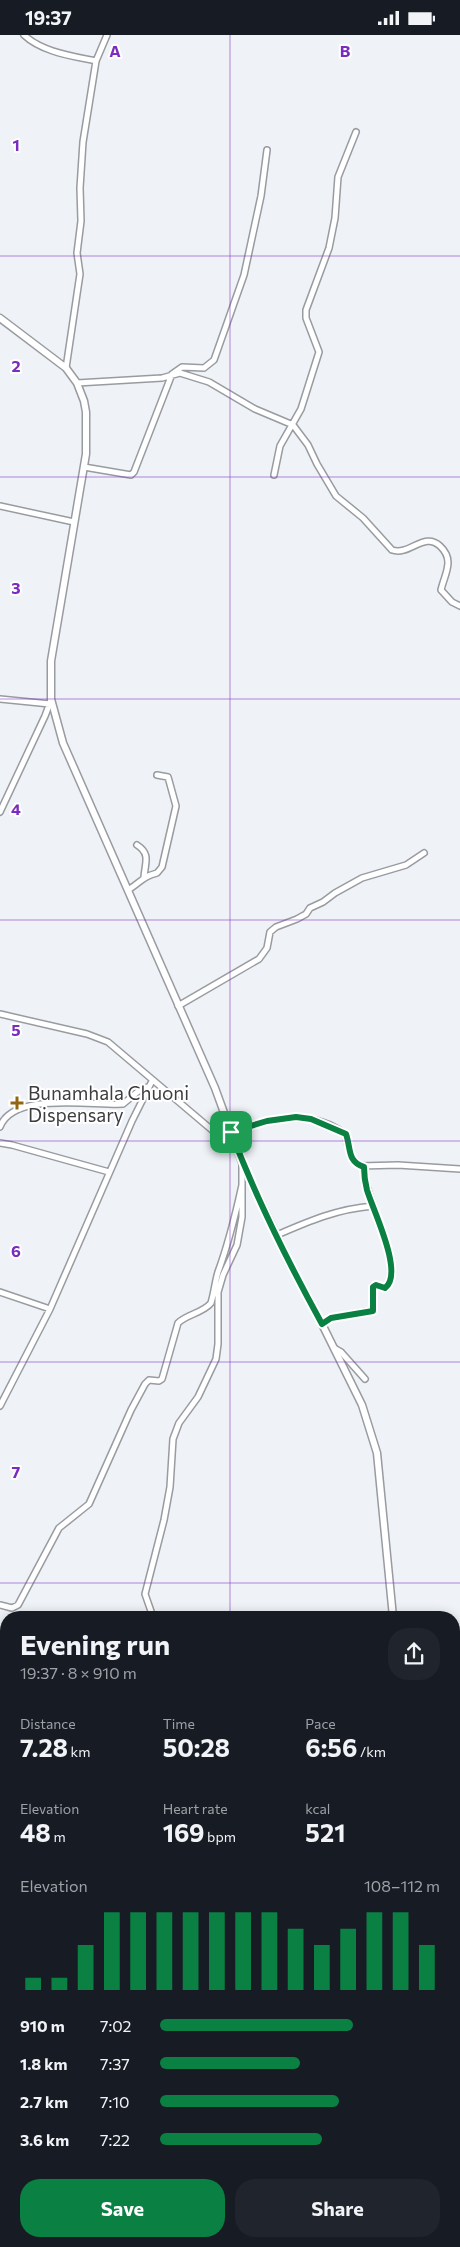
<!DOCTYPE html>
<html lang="en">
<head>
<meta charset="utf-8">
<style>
	:root { --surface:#171b24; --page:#20242c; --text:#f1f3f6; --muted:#9ea1a6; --accent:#0b8043 }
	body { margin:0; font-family:Commissioner,sans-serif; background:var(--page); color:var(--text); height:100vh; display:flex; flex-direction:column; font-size:19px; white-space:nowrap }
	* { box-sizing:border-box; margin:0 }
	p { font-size:16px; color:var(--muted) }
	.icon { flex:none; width:28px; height:28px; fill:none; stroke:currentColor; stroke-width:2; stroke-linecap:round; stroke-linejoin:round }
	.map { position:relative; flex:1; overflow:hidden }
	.side { position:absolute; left:0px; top:1576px; width:460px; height:636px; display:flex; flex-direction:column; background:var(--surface); border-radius:20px 20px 0 0; box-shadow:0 2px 12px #0003 }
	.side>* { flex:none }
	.pin { position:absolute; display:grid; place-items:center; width:42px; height:42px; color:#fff; margin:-21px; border-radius:10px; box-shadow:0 2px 8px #0006 }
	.round { display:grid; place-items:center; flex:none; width:52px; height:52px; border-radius:20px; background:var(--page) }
	.overview { display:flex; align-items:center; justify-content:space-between; height:85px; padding:0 20px }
	h1 { font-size:28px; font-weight:700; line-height:38px }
	.figures { display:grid; grid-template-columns:repeat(3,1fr); gap:8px; height:85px; padding:5px 20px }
	.figures div { display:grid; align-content:center }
	.figures b { font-size:25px; font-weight:700 }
	.figures small { font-size:14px; font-weight:400 }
	.figures p { font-size:14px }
	.chart { height:140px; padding:10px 20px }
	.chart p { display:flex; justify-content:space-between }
	.chart svg { width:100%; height:90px; margin-top:5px; stroke:var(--accent); stroke-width:6 }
	.action { display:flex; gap:10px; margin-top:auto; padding:10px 20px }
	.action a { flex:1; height:58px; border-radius:20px; background:var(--accent); color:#fff; font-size:20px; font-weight:700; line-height:58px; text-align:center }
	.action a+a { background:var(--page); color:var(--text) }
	ul { padding:0 20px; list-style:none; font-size:16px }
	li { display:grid; grid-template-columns:80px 60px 1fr; align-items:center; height:38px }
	li i { height:12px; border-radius:6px; background:var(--accent) }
	.status { display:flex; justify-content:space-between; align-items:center; height:35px; padding:0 25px; background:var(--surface); direction:ltr }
	.status svg { height:14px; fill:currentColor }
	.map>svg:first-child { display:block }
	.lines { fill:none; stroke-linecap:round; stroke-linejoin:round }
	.minor-casing { stroke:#989ba0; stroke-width:8 }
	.tertiary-casing { stroke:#989ba0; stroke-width:9 }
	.minor { stroke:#fff; stroke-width:5 }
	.tertiary { stroke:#fff; stroke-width:6 }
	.route-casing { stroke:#fff; stroke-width:10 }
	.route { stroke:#0b8043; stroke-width:6 }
	.grid { fill:none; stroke:#7b2cbf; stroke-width:1; stroke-opacity:0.55 }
	.poi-dot { fill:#926510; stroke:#fff; stroke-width:2 }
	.labels { text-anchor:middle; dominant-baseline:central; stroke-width:4; stroke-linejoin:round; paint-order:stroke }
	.poi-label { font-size:19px; fill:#3c3d3f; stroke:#fff; text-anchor:start }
	.grid-label { font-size:16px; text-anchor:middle; font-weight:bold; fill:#7b2cbf; stroke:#fff; stroke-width:4; stroke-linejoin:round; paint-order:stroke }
</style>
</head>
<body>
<div class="status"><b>19:37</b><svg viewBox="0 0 49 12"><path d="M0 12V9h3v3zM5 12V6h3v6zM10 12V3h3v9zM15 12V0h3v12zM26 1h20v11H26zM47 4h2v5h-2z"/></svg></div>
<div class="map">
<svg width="460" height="2212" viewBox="0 0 460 2212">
	<rect width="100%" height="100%" fill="#eff2f7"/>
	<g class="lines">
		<defs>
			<path id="minor" d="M24,0C42,17 72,21 96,26
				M66,333L80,239L77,218L81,186L80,153L83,107L96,26L107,0
				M77,348L162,343L180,338L209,347L255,374L293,390L308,410L317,429L336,461L363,483L392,515C410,521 424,496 440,511C455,525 445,538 441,555L452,567L460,571
				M84,432L131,440L134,437L172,339L182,332L204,333L214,325L244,240L261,161L267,115
				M274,440L280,411L301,374L319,317L306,283V275L329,213L335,183L338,142L356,97
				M0,471L74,487
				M0,664L50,669
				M0,777L45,681L51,665
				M137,810C151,819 145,828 144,842
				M128,855C141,847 142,842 157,838L162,832L176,771L168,742L157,740
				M178,971L259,924L267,913L270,897L276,892L297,884L306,879L310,873L323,867L335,858L362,843L406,830L424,818
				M0,979L87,999L108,1007L212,1095L233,1103
				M0,1092C13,1056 93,1071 123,1069L141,1054L148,1052
				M231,1097C269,1085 309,1072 345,1099L351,1122L360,1131L398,1130L460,1134
				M0,1108L12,1110L109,1137
				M277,1200C309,1186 337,1174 373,1171
				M0,1257L50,1274
				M322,1289L331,1283L373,1275V1251L386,1253C405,1229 363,1162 364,1132
				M334,1313L341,1317L365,1344
				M0,1371L50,1274L132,1086L152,1046
				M0,1570L12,1573L18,1570L59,1493L89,1469L131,1375L145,1349L149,1345L159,1346L162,1344L178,1288C187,1279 203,1278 211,1268C214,1258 215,1247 218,1237C229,1207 235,1182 242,1150
				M153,1582L145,1559L164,1485L170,1452L173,1404L179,1388L198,1362L216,1324L218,1309V1257L223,1240L237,1210L242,1182V1127
				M454,1630L460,1624
				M454,1873L460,1875
				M0,1964L6,1966
				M262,2206L264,2212"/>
			<path id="tertiary" d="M0,283L66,333L77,348L84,366L86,377V419L51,626V664L63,708L215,1053L242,1127L289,1227L322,1289L362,1370L377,1418L393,1582
				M449,2206L450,2212"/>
		</defs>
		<!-- minor casing -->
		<use href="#minor" class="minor-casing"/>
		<!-- tertiary casing -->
		<use href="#tertiary" class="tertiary-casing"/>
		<!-- minor -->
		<use href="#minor" class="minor"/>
		<!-- tertiary -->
		<use href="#tertiary" class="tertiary"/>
	</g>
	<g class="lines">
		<defs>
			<path id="route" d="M296,1082L311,1084L346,1099C351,1113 347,1127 364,1132C364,1140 365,1147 367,1155C372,1173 405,1239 385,1253L376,1250L373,1252V1276L331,1283L322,1289C288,1227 256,1163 231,1097L267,1086Z"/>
		</defs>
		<!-- route casing -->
		<use href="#route" class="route-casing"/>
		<!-- route -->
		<use href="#route" class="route"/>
	</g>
	<!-- grid -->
	<path class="grid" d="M230,0V1582M0,221H460M0,442H460M0,664H460M0,885H460M0,1106H460M0,1327H460M0,1548H460M0,1770H6M454,1770H460M0,1991H6M454,1991H460M230,2206V2212"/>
	<!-- markers -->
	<path class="poi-dot" d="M14.5 1060.5h5v5h5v5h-5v5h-5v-5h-5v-5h5z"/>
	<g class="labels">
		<!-- poi labels -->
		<g class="poi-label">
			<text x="28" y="1057">Bunamhala Chuoni<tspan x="28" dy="22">Dispensary</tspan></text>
		</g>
	</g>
	<g class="grid-label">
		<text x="115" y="22">A</text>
		<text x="345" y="22">B</text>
		<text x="16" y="116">1</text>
		<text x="16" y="337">2</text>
		<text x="16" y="559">3</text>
		<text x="16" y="780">4</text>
		<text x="16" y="1001">5</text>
		<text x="16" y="1222">6</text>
		<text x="16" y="1443">7</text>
	</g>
</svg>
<div class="pin" style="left:231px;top:1097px;background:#1e9e55"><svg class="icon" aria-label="arrive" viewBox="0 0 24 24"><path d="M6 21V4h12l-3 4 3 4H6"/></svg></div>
<section class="side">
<div class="overview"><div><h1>Evening run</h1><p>19:37 · 8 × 910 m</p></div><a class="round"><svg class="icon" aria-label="share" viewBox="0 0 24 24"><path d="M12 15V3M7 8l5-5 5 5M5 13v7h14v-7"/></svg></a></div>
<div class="figures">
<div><p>Distance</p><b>7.28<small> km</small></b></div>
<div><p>Time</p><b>50:28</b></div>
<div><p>Pace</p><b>6:56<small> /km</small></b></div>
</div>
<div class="figures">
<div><p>Elevation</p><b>48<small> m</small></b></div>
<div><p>Heart rate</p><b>169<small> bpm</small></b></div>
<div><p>kcal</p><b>521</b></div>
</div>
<div class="chart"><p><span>Elevation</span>108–112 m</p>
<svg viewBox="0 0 160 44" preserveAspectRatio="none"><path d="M5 44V38M15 44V38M25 44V22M35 44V6M45 44V6M55 44V6M65 44V6M75 44V6M85 44V6M95 44V6M105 44V14M115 44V22M125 44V14M135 44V6M145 44V6M155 44V22"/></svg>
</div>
<ul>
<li><b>910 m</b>7:02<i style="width:69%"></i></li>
<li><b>1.8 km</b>7:37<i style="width:50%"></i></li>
<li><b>2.7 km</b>7:10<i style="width:64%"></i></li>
<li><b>3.6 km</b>7:22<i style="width:58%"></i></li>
</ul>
<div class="action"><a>Save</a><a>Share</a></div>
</section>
</div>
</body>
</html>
